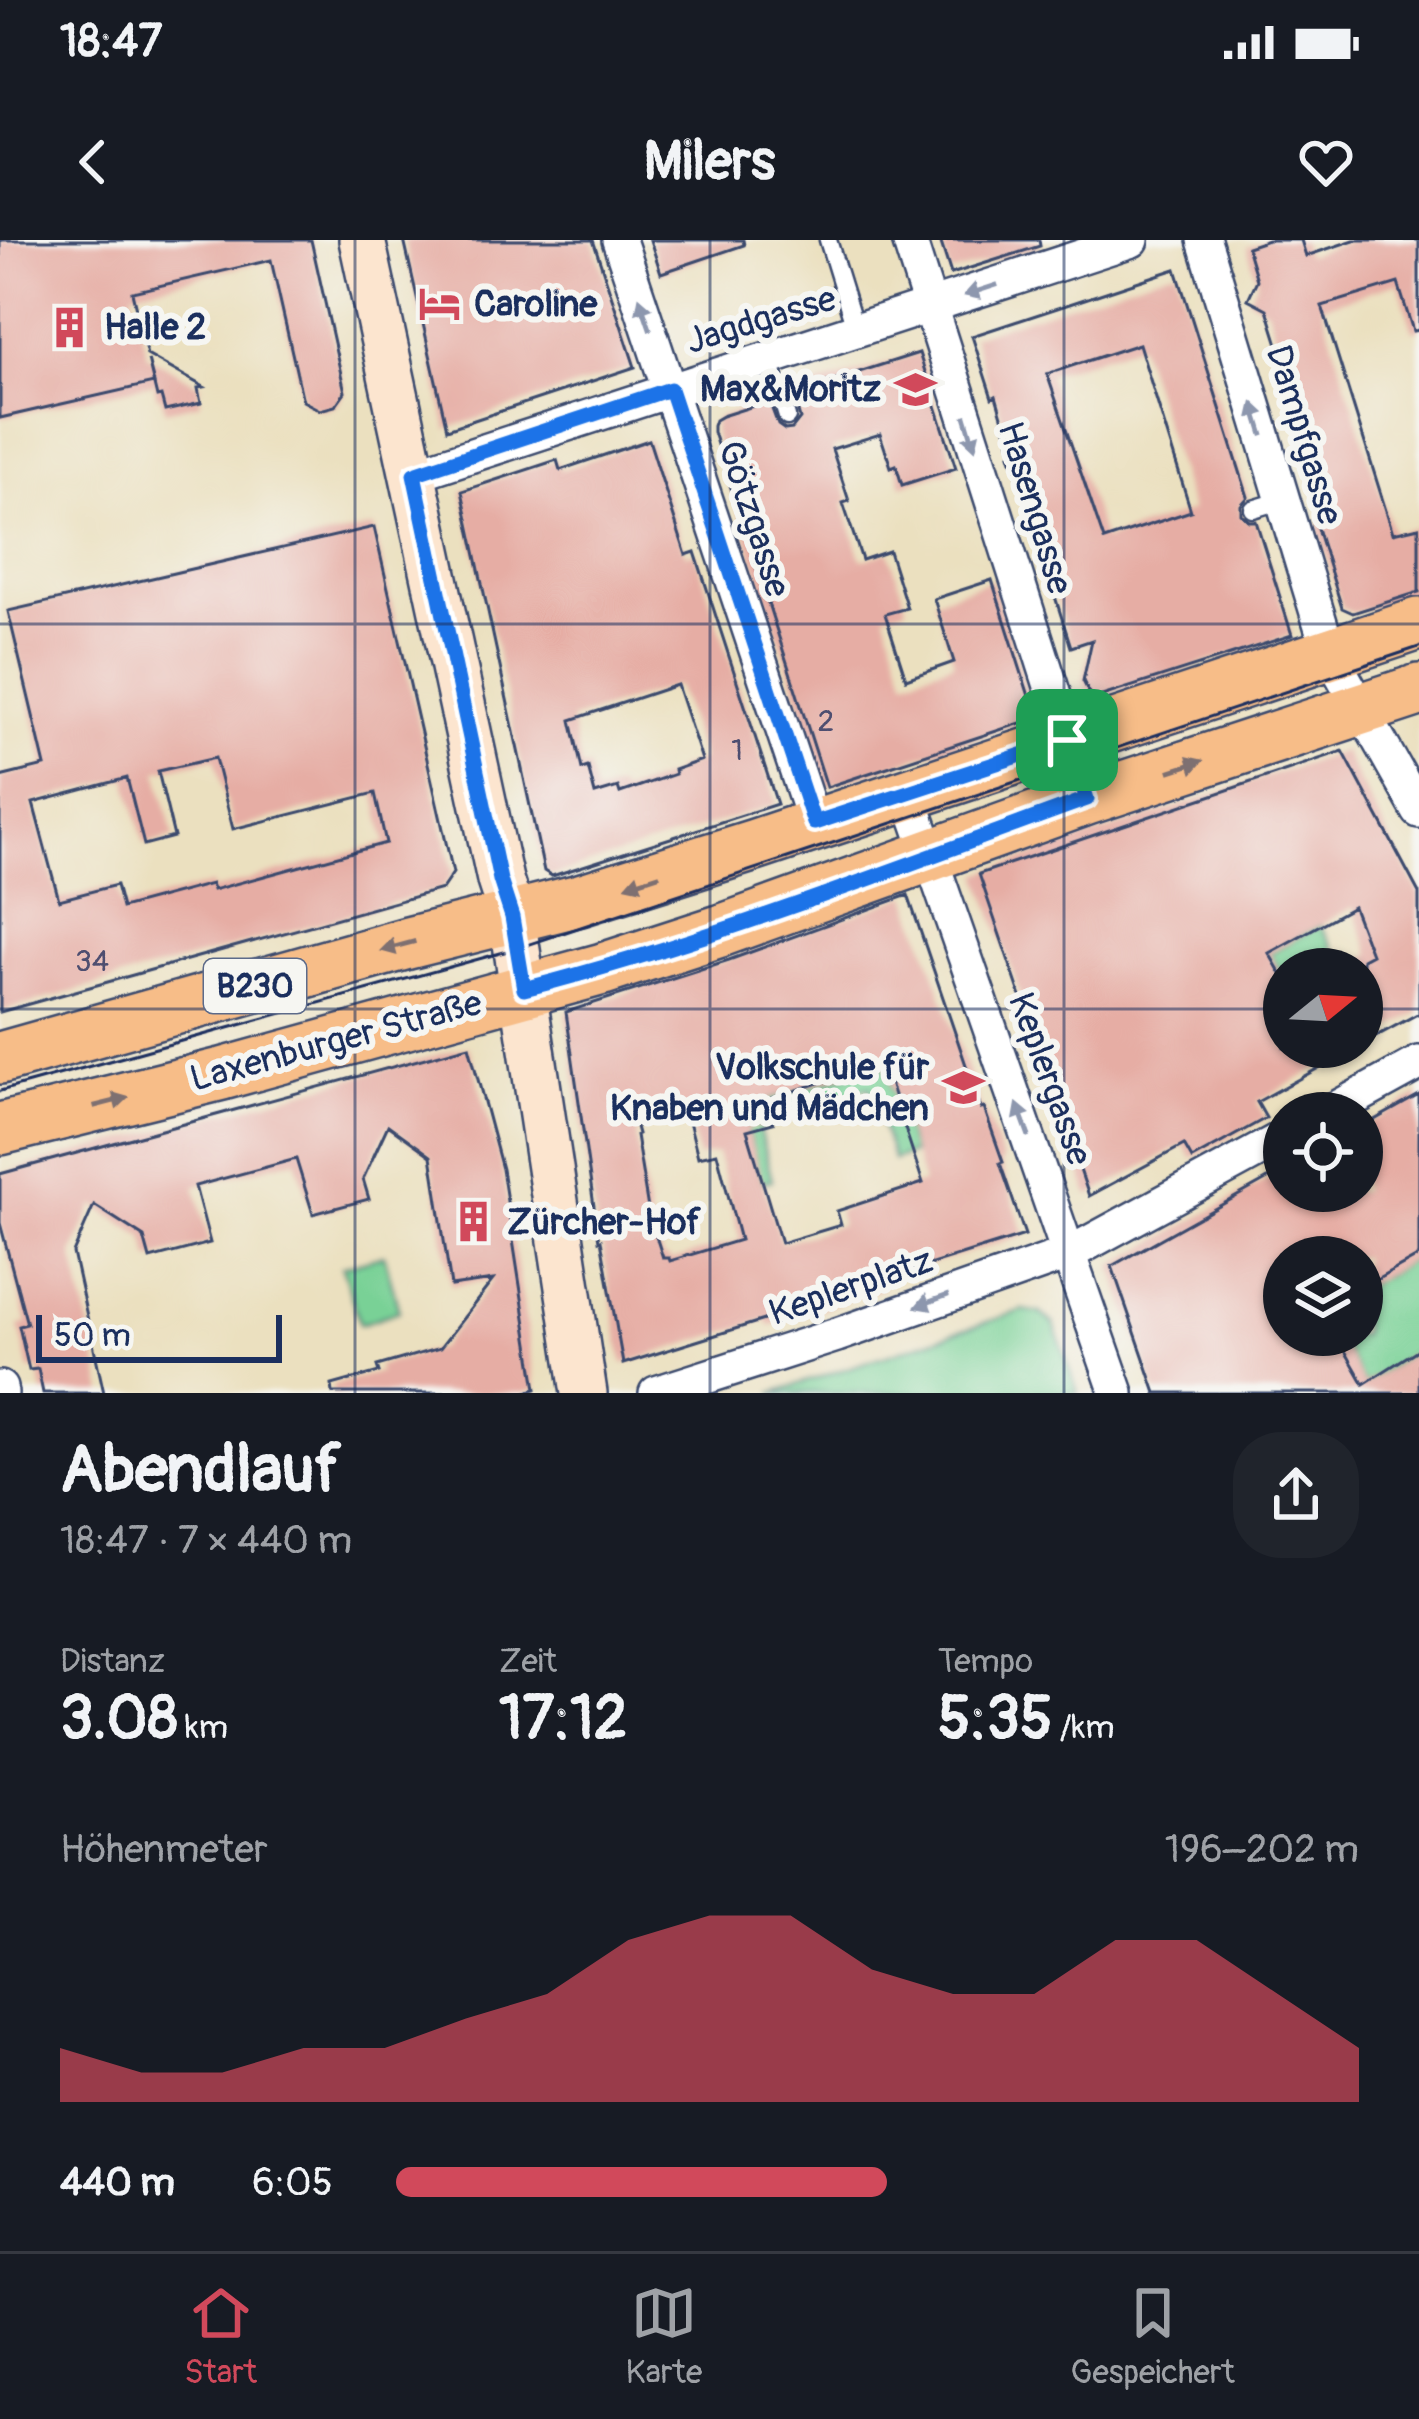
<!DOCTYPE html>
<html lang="de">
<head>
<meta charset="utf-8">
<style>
	:root { --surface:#171b24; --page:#20242c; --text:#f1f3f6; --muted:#9ea1a6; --line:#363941; --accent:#d1495b }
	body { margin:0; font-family:Pangolin,sans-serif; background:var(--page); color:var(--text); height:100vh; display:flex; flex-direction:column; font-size:45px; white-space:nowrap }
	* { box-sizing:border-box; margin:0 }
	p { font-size:39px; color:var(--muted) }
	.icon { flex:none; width:66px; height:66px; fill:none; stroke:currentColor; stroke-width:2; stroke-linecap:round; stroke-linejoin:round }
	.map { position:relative; height:1153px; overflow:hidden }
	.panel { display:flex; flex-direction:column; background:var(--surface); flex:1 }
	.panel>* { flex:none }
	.needle { width:78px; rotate:72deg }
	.fabs { position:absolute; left:1263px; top:708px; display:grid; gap:24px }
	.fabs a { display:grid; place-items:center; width:120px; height:120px; border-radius:50%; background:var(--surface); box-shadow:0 3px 9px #0004; font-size:60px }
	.scale { position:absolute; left:36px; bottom:30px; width:246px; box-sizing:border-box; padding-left:12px; border:6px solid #1b2f5e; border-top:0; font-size:33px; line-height:42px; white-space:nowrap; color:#1b2f5e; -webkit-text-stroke:9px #f6f6f2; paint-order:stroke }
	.pin { position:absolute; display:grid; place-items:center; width:102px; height:102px; color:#fff; margin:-51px; border-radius:24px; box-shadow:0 6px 18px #0006 }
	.round { display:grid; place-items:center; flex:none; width:126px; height:126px; border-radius:48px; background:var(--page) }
	.summary { display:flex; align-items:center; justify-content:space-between; height:204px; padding:0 60px }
	h1 { font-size:66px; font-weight:700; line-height:90px }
	.figures { display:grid; grid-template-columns:repeat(3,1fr); gap:18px; height:204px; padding:12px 60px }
	.figures div { display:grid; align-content:center }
	.figures b { font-size:60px; font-weight:700 }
	.figures small { font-size:33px; font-weight:400 }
	.figures p { font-size:33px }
	.chart { height:336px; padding:24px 60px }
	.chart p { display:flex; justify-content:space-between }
	.chart svg { width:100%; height:216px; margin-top:12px; fill:var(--accent); opacity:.7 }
	ul { padding:0 60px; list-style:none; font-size:39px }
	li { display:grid; grid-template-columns:192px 144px 1fr; align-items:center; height:90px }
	li i { height:30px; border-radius:15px; background:var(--accent) }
	.status { display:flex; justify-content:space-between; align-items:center; height:84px; padding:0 60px; background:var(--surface); direction:ltr }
	.status svg { height:33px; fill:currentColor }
	header { display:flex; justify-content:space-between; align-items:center; height:156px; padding:0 60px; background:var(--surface); font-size:54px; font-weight:700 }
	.menu { display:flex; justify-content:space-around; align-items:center; height:168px; border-top:3px solid var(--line); background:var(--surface); font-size:33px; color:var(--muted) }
	.menu a { display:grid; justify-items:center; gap:6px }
	.menu .active { color:var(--accent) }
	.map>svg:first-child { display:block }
	.green { fill:#79d196; stroke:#4a807a; stroke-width:3 }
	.building { fill:#e6ada4; fill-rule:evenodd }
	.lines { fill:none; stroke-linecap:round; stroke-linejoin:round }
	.lane-casing { stroke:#3a4a6d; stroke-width:21 }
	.street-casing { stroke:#3a4a6d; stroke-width:38 }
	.secondary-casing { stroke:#3a4a6d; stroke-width:50 }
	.primary-casing { stroke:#3a4a6d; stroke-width:56 }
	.lane { stroke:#fff; stroke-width:16 }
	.street { stroke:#fff; stroke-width:33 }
	.secondary { stroke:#fce5cf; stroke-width:45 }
	.primary { stroke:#f7bd88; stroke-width:51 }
	.tram { stroke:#1b2f5e; stroke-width:3 }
	.oneway { fill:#8d97ae }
	.oneway2 { fill:#7e6f71 }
	.route-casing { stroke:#fff; stroke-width:24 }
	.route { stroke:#1a73e8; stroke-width:15 }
	.grid { fill:none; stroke:#1b2f5e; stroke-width:3; stroke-opacity:0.55 }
	.labels { text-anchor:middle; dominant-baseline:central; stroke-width:12; stroke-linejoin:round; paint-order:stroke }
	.number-label { font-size:30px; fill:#4e4e70 }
	.shield { fill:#f6f6f2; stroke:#5d6b8a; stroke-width:3 }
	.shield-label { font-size:33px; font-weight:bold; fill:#1b2f5e }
	.poi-label { font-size:36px; font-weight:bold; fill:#1b2f5e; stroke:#f6f6f2; text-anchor:start }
	.street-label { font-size:36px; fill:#1b2f5e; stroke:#f6f6f2 }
</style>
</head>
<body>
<div class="status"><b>18:47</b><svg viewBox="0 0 49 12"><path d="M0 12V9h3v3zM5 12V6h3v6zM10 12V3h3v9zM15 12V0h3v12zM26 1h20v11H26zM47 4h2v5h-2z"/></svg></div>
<header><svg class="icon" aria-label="back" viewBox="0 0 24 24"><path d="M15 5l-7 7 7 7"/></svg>Milers<svg class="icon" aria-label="heart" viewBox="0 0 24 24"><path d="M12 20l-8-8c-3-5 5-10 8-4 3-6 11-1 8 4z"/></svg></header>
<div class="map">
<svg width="1419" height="1153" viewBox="0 0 1419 1153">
	<rect width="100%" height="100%" fill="#f6f6f2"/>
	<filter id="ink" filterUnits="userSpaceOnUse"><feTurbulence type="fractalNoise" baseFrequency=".00833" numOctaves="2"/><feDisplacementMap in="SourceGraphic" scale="24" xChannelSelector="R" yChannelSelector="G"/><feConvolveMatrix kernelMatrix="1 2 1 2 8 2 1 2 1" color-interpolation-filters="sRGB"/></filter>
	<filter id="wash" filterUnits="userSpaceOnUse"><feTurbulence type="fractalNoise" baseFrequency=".004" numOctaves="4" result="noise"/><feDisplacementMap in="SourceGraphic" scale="48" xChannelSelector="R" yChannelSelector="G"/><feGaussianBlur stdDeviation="2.7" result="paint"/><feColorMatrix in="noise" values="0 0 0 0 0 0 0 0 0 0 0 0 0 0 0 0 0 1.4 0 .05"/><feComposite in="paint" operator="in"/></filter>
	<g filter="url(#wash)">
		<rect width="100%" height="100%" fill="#ebe0bf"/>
		<!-- green -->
		<path class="green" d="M1320,685L1333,707L1330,718L1310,729H1284V739L1270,713Z
			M884,824L913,913L893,920L869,847L788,874L789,880L759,889L772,940L762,942L741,870L772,883L767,860Z
			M384,1015L399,1071L360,1084L342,1027Z
			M1419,1016V1109L1364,1144L1336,1095H1362V1049Z
			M1023,1070L1040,1073L1054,1084L1078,1153H772Z"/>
		<g id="blocks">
			<!-- building -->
			<path class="building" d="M0,0H311L345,152L335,166L320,170L303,161L271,20L132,52L147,115L204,147L198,148L201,163L165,171L161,156L157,157L148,120L154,143L0,178Z
				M404,0H593L635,127L447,189Z
				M650,0H743L744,5L661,33Z
				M940,0H1039L1040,6L951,34Z
				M1268,0H1301L1306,16L1354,0H1419V90L1413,91L1398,43L1322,66L1393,293L1419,287V352L1353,373L1342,368L1316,285L1333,280L1267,69L1248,59L1257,40L1247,7Z
				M1176,29L1248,257L1241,265V274L1249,281H1256L1292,395L1099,457L1090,455L1083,441L1092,400L1071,407L1010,214L1013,213L996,156L992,158L972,96ZM1139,104L1191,271L1104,300L1047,134Z
				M919,113L956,228L902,245L896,225L891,227L880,194L832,209L849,261L843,263L862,320L889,311L907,368L885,374L906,439L954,422L934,359L992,340L1036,478L827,547L713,192V186L715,180L722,176L769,161L778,185L785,190L792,189L800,179L793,153Z
				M649,200L686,315L695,312L777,564L552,636L544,631L462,251L557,220L560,230ZM677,445L702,520L674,530L675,534L620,553L618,547L595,554L588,527L582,529L571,480Z
				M374,287L453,633L442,649L0,772V537L45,526L8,371ZM215,518L233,589L375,553L386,603L213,650L211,644L122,668L116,645L59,660L33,563L127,538L144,605L174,597L158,531Z
				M1343,511L1419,653V773L1362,804V719L1371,714L1353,667L1269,713L1284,739V807H1357L1257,862L1266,878L1192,919L1184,905L1089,956L979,634Z
				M908,655L981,869L984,868L1003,922L1000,923L1025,995L881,1040L884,1048L769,1086L767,1079L623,1124L601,1000L599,1001L566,772L729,720ZM883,822L923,943L837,971L841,985L781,1003L747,890L773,883L767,860ZM686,869L698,917L717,913L740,1000L670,1021L669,1018H663L649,975L636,895L638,894L633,876Z
				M469,806L502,929L536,1149L523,1153H333L332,1145L379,1132L377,1126L440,1108L493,1040L451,1046L431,916L388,885L363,939L369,959L313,974L296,919L195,946L210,1003L150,1019L144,997L94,965L73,1013L104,1153H43L38,1129L29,1130L19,1086L27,1084L0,983V934Z
				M1419,855V1016L1362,1048V1017H1284V1095H1336L1364,1144L1419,1109V1153H1156L1112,1026L1284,930V951H1362V887Z"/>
		</g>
	</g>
	<g filter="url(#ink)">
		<use href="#blocks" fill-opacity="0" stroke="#3a4a6d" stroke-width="3"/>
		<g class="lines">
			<defs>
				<path id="lane" d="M828,0L856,91
					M769,118L787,177
					M1253,269L1283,260"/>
				<path id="street" d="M619,0L814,583
					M909,0L1087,559
					M1204,0L1329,412L1419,571
					M414,234L1132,0
					M908,553L1117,1153
					M1328,873L1419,823
					M0,1148L1,1153
					M656,1153L837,1095L1070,1013L1284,897"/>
				<path id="secondary" d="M362,0L500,640L512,677L584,1153"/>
				<path id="primary" d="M0,818L408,703L580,660L755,605L1419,384
					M0,889L222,834L603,729L720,691L1087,559L1419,450"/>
			</defs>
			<!-- lane casing -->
			<use href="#lane" class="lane-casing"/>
			<!-- street casing -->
			<use href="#street" class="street-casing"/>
			<!-- secondary casing -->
			<use href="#secondary" class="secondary-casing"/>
			<!-- primary casing -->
			<use href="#primary" class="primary-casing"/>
			<!-- lane -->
			<use href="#lane" class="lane"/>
			<!-- street -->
			<use href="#street" class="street"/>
			<!-- secondary -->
			<use href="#secondary" class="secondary"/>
			<!-- primary -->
			<use href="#primary" class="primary"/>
			<!-- tram -->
			<path class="tram" d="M0,851L515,709L1419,407"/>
		</g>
		<!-- one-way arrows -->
		<defs><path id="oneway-solid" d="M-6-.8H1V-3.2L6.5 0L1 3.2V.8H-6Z" transform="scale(3)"/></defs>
		<g class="oneway">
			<use href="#oneway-solid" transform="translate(981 50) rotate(162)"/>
			<use href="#oneway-solid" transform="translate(645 74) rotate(-109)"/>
			<use href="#oneway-solid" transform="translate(1258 179) rotate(-107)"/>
			<use href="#oneway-solid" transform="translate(970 192) rotate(73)"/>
			<use href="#oneway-solid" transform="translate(1023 880) rotate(-110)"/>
			<use href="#oneway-solid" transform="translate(932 1061) rotate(160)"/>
		</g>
		<g class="oneway2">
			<use href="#oneway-solid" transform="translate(1186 526) rotate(-18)"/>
			<use href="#oneway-solid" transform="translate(643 640) rotate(162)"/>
			<use href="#oneway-solid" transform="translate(398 706) rotate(165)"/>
			<use href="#oneway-solid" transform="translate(111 862) rotate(-14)"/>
		</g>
	</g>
	<g class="lines" filter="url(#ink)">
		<defs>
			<path id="route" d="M670,149L814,583L1067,500L1087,559C901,626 716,700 524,749L512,677L500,640L414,234Z"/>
		</defs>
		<!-- route casing -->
		<use href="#route" class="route-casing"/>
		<!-- route -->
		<use href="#route" class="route"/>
	</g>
	<!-- grid -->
	<path class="grid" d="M355,0V1153M710,0V1153M1064,0V1153M0,384H1419M0,769H1284M1362,769H1419"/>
	<!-- icons -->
	<defs>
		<symbol id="hotel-bare" viewBox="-9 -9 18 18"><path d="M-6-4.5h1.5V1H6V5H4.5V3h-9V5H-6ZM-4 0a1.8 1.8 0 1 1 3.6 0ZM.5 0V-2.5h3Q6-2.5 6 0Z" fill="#d1495b" stroke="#f6f6f2" stroke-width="2.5" paint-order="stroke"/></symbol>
		<symbol id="building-bare" viewBox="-9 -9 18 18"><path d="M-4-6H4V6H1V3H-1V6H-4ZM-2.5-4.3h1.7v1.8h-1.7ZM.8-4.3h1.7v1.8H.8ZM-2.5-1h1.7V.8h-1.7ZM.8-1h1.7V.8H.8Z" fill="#d1495b" stroke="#f6f6f2" stroke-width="2.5" paint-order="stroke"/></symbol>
		<symbol id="school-bare" viewBox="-9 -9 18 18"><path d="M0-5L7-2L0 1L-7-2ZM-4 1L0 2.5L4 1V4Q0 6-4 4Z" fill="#d1495b" stroke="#f6f6f2" stroke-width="2.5" paint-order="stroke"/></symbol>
	</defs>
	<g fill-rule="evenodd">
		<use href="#hotel-bare" x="410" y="34" width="59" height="59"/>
		<use href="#building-bare" x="40" y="58" width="59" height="59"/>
		<use href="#school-bare" x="886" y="120" width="59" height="59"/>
		<use href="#school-bare" x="934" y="818" width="59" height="59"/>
		<use href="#building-bare" x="444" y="952" width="59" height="59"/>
	</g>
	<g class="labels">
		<!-- number labels -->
		<g class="number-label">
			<text x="826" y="481">2</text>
			<text x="737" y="510">1</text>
			<text x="92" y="721">34</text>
		</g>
		<!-- shield labels -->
		<rect class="shield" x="204" y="719" width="102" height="54" rx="9"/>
		<g class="shield-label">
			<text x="255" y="746">B230</text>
		</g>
		<!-- poi labels -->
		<g class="poi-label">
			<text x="474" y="64">Caroline</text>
			<text x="104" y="87">Halle 2</text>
			<text x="881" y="149" text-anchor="end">Max&amp;Moritz</text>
			<text x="929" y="827" text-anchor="end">Volkschule für<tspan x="929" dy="41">Knaben und Mädchen</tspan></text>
			<text x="507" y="982">Zürcher-Hof</text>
		</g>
		<!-- street labels -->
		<g class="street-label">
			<text transform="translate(761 80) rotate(-17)">Jagdgasse</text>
			<text transform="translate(1304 195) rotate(73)">Dampfgasse</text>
			<text transform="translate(1035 268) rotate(73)">Hasengasse</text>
			<text transform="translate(754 279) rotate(72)">Götzgasse</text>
			<text transform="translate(336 801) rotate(-15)">Laxenburger Straße</text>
			<text transform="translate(1050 839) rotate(70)">Keplergasse</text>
			<text transform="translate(851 1047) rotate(-19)">Keplerplatz</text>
		</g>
	</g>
</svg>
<div class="fabs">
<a><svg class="needle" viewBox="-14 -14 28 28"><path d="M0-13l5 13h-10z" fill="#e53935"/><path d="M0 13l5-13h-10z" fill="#9ea1a6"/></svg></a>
<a><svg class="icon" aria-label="locate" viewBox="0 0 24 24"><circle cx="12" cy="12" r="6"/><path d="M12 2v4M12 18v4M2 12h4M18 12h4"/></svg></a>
<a><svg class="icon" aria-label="layers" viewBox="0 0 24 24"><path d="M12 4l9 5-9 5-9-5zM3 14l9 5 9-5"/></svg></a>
</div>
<div class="scale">50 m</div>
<div class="pin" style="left:1067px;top:500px;background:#1e9e55"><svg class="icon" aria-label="arrive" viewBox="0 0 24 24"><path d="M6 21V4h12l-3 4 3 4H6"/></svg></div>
</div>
<section class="panel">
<div class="summary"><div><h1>Abendlauf</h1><p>18:47 · 7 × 440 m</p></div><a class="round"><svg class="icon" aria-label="share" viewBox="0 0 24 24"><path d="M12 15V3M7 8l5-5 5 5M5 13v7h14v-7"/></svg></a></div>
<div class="figures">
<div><p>Distanz</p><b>3.08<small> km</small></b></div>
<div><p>Zeit</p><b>17:12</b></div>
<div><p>Tempo</p><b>5:35<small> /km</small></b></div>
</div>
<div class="chart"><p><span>Höhenmeter</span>196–202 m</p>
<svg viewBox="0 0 160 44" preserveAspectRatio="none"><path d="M0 44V33L10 38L20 38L30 33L40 33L50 27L60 22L70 11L80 6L90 6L100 17L110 22L120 22L130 11L140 11L150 22L160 33V44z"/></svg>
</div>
<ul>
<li><b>440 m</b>6:05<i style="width:51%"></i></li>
</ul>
</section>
<nav class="menu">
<a class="active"><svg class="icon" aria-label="home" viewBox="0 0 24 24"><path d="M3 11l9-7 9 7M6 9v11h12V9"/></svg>Start</a>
<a><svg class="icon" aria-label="map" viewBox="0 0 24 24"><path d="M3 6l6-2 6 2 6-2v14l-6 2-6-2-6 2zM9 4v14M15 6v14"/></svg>Karte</a>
<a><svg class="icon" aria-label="saved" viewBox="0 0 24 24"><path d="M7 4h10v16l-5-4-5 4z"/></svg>Gespeichert</a>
</nav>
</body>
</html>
